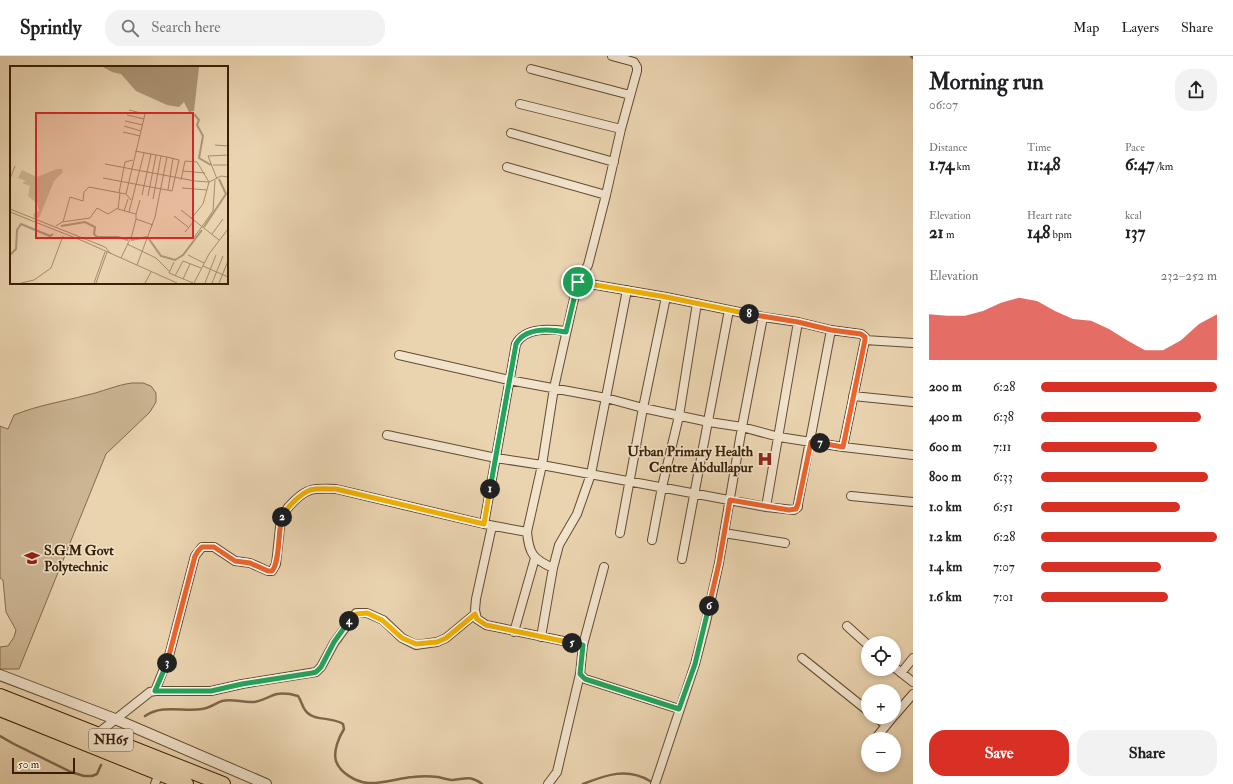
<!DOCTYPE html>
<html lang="en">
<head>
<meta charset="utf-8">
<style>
	:root { --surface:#fff; --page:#f2f2f2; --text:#202124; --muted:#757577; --line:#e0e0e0; --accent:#d93025 }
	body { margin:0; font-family:"IM FELL Double Pica",serif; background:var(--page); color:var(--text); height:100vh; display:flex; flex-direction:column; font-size:15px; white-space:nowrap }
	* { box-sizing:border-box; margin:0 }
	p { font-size:13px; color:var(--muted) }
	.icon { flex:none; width:22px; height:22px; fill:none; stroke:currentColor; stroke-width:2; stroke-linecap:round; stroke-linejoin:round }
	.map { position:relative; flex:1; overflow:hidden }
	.panel { display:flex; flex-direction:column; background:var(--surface); width:320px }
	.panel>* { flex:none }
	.buttons { position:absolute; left:861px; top:580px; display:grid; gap:8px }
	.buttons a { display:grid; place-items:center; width:40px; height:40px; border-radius:50%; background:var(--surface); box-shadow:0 2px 6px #0003; font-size:20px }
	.scale { position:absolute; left:12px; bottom:10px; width:63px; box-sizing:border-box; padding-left:4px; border:2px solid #381f04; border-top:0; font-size:11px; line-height:14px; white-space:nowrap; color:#381f04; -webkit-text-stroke:3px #f1e3cc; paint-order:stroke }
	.pin { position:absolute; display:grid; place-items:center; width:34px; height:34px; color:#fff; margin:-17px; border:2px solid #fff; border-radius:50%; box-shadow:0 1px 4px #0007 }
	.km { position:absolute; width:20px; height:20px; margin:-10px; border-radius:50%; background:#222; color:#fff; font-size:11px; line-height:20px; text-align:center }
	.round { display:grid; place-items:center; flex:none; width:42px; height:42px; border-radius:16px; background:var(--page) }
	.headline { display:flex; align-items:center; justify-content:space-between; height:68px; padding:0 16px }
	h1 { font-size:22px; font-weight:700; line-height:30px }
	.figures { display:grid; grid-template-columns:repeat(3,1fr); gap:6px; height:68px; padding:4px 16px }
	.figures div { display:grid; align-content:center }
	.figures b { font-size:17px; font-weight:700 }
	.figures small { font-size:11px; font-weight:400 }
	.figures p { font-size:11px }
	.chart { height:112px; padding:8px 16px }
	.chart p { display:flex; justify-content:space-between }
	.chart svg { width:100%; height:72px; margin-top:4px; fill:var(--accent); opacity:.7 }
	.button { display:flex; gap:8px; margin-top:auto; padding:8px 16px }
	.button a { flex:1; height:46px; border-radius:16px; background:var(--accent); color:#fff; font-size:16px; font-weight:700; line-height:46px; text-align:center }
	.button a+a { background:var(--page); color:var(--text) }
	ul { padding:0 16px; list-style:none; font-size:13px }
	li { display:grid; grid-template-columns:64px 48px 1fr; align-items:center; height:30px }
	li i { height:10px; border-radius:5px; background:var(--accent) }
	header { display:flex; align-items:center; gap:24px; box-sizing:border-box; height:56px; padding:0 20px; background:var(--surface); border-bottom:1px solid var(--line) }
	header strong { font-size:19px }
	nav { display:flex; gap:22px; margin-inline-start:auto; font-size:14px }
	.search { width:280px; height:36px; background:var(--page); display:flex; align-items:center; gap:10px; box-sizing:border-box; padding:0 14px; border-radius:16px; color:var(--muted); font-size:15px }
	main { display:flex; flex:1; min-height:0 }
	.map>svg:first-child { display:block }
	.green { fill:#ccb593; stroke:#826a4c }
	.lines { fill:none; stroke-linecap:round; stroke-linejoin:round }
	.stream { stroke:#7e6648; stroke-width:2.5 }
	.minor-casing { stroke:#644c2f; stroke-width:10 }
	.tertiary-casing { stroke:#644c2f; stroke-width:12 }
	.trunk-casing { stroke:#381f04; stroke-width:16 }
	.minor { stroke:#f1e3cc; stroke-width:8 }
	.tertiary { stroke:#f1e3cc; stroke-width:10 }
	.trunk { stroke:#ead4b0; stroke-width:14 }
	.split-1-casing { stroke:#fff; stroke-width:8 }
	.split-2-casing { stroke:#fff; stroke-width:8 }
	.split-3-casing { stroke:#fff; stroke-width:8 }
	.split-4-casing { stroke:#fff; stroke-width:8 }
	.split-5-casing { stroke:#fff; stroke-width:8 }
	.split-6-casing { stroke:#fff; stroke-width:8 }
	.split-7-casing { stroke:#fff; stroke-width:8 }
	.split-8-casing { stroke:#fff; stroke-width:8 }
	.split-9-casing { stroke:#fff; stroke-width:8 }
	.split-1 { stroke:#22a559; stroke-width:5 }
	.split-2 { stroke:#f5b400; stroke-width:5 }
	.split-3 { stroke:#f0652b; stroke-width:5 }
	.split-4 { stroke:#22a559; stroke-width:5 }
	.split-5 { stroke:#f5b400; stroke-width:5 }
	.split-6 { stroke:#22a559; stroke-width:5 }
	.split-7 { stroke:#f0652b; stroke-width:5 }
	.split-8 { stroke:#f0652b; stroke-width:5 }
	.split-9 { stroke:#f5b400; stroke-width:5 }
	.labels { text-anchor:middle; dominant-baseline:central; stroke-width:3; stroke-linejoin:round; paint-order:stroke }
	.shield { fill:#f1e3cc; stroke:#705a40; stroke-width:1 }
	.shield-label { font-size:13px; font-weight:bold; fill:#381f04 }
	.poi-label { font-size:14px; font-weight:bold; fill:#381f04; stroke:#f1e3cc; text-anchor:end }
	.inset-river { fill:none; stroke:#ad9676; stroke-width:2 }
	.inset-road { fill:none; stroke:#a38c6b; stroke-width:1 }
	.view { fill:#d62828; fill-opacity:0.15; stroke:#d62828; stroke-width:2 }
	.inset-edge { fill:none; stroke:#381f04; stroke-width:2 }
</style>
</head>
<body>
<header>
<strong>Sprintly</strong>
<div class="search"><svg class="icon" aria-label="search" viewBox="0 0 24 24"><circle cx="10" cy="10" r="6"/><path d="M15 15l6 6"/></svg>Search here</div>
<nav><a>Map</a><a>Layers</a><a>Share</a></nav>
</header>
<main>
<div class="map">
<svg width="913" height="728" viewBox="0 0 913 728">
	<rect width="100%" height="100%" fill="#ead4b0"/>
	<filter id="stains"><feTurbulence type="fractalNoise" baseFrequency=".005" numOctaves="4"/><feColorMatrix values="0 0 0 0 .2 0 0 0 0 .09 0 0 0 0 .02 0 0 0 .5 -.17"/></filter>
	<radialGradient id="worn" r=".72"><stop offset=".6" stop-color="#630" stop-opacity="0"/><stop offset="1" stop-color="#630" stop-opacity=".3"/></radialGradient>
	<!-- green -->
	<path class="green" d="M132,327H143L151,330L156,337V346L150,356L106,398L19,613H0V591L8,590L14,581L16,574L6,556L3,524L0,522V370L8,373L14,359C39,349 61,346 87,339C102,336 116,329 132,327Z"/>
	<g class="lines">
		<!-- stream -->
		<path class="stream" d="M911,0L913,2
			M145,660C163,648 183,656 202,653C210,652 216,647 222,645C233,642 242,647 253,646C261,646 269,640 277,638C284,637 291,638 298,640C301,644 302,650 305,654C313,666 331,660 343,668L344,673C339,681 333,695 336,705C340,717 356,726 368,727C384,728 398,722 413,721C421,720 430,720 438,721C443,722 448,724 453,724C465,723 471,719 482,728
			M0,680L14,688L71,716L84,720H92L97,718L101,709
			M583,728C606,719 627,711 650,725"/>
		<defs>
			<path id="minor" d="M531,13L630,39
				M520,48L621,73
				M511,77L614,106
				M507,111L606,139
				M578,226L666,241L763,261L742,371L719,507L706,566L695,608L655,728
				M831,274L861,278L865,281V284
				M399,299L509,324L606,342L643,352L709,366L742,371L779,381L843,391L913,399
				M853,340L913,346
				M387,379L496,402L542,409L766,451L794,454L798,451V448L831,274L798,266L763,261
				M843,391L865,284L913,287
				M851,440L913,446
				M766,451L798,266
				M484,468L516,288C525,271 550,273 566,275
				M492,470L476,543L475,554L477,563L486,569L583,589L580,618L585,623L679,653
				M620,477L643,352L666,241
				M724,477L785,487
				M652,484L662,431L679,360L697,247
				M682,503L729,254
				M553,512C533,503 529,498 527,476L542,409L554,332L571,256L578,226L588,209L595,182L606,139L621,73L637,15V11L634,6L612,0
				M847,570L868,589
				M514,576L535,502
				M541,581L553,512L559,489L577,458L591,418L627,234
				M583,589L604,511
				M802,602L868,655
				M894,611L913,626
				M901,617L913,602
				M155,635L169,600L195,500L202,491H214L235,505L250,507L268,515H272L276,508L281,462C286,452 300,437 311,434C319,432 327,433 336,433L484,468L527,476
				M894,660L913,638
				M876,661L886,669
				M97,678L150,636L155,635H211L242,628L316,616L321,611L334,587L356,557H367L383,564L402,582L416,589L437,586L446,582L475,558
				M875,683L893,661
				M866,694L868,692
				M155,728L159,717
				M548,728L557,716L580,618"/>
			<path id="tertiary" d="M0,619L115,663L266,728"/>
			<path id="trunk" d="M0,640L223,728
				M0,653L186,728"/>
		</defs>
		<!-- minor casing -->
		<use href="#minor" class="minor-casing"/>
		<!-- tertiary casing -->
		<use href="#tertiary" class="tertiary-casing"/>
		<!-- trunk casing -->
		<use href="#trunk" class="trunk-casing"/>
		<!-- minor -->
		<use href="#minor" class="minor"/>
		<!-- tertiary -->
		<use href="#tertiary" class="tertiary"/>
		<!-- trunk -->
		<use href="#trunk" class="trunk"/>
	</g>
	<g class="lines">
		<defs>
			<path id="split-1" d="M490,433L516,288C525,271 550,273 566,276L578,226"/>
			<path id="split-2" d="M282,461C286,452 300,438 310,434C318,432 328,433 336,433L484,468L490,433"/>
			<path id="split-3" d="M167,607L195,500L198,495L202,491H214L235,505L250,507L268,515H272C280,507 278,474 282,461"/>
			<path id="split-4" d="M167,607L155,635H211L242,628L312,617L316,616L321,611L334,586L349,565"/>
			<path id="split-5" d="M349,565L356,558L367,557L382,564L402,582L416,588L437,586L446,582L475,558L477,563L486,569L572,587"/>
			<path id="split-6" d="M572,587L583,589L580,618L585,623L679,653L695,608L709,550"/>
			<path id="split-7" d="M709,550L719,507L730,444L789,454L796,453L798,448L811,386L820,387"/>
			<path id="split-8" d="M749,258L798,266L831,274L861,278L865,281V284L843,391L820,387"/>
			<path id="split-9" d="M578,226L666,241L749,258"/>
		</defs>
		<!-- split-1 casing -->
		<use href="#split-1" class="split-1-casing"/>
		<!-- split-2 casing -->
		<use href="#split-2" class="split-2-casing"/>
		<!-- split-3 casing -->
		<use href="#split-3" class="split-3-casing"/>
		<!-- split-4 casing -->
		<use href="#split-4" class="split-4-casing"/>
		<!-- split-5 casing -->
		<use href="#split-5" class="split-5-casing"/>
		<!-- split-6 casing -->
		<use href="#split-6" class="split-6-casing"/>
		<!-- split-7 casing -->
		<use href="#split-7" class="split-7-casing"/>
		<!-- split-8 casing -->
		<use href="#split-8" class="split-8-casing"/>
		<!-- split-9 casing -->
		<use href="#split-9" class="split-9-casing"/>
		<!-- split-1 -->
		<use href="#split-1" class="split-1"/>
		<!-- split-2 -->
		<use href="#split-2" class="split-2"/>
		<!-- split-3 -->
		<use href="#split-3" class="split-3"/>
		<!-- split-4 -->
		<use href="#split-4" class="split-4"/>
		<!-- split-5 -->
		<use href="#split-5" class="split-5"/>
		<!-- split-6 -->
		<use href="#split-6" class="split-6"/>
		<!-- split-7 -->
		<use href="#split-7" class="split-7"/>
		<!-- split-8 -->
		<use href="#split-8" class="split-8"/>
		<!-- split-9 -->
		<use href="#split-9" class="split-9"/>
	</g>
	<!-- icons -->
	<defs>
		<symbol id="hospital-bare" viewBox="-9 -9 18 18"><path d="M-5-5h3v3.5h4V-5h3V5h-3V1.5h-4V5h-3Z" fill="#8f2418" stroke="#f1e3cc" stroke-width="2.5" paint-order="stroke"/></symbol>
		<symbol id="university-bare" viewBox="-9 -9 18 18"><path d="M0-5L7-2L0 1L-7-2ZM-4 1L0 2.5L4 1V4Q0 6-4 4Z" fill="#8f2418" stroke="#f1e3cc" stroke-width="2.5" paint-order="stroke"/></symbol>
	</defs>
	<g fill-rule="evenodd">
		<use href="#hospital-bare" x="754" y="392" width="22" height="22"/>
		<use href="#university-bare" x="21" y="491" width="22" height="22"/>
	</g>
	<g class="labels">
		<!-- shield labels -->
		<rect class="shield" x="89" y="673" width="44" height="22" rx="3"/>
		<g class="shield-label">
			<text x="111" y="684">NH65</text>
		</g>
		<!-- poi labels -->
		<g class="poi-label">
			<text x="753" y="395">Urban Primary Health<tspan x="753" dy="16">Centre Abdullapur</tspan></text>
			<text x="44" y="494" text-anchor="start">S.G.M Govt<tspan x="44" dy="16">Polytechnic</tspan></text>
		</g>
	</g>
	<!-- overview -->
	<g transform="translate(10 10)">
		<rect width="218" height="218" fill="#ead4b0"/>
		<path d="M47,103H52L53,106L44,115L29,152H24L23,148L29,145L27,137L18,130L20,120L12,117L16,115L8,112L12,104L27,111Z" fill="#ccb593"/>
		<path d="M93,1H189L184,45L179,46L174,36L169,41L157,39L126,25L111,8L102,6Z" fill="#ad9676"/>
		<path class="inset-river" d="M184,48L189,54L187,59L193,70L189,92L201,99M51,160L75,156L85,161L84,168L87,171H108L118,174M194,161L216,128L209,113M139,173L151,190L165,194L173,189L192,164M121,174L137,171M0,189L6,183L7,164L11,158L40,170L43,168"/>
		<path class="inset-road" d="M119,44L135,48L116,128L121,134M117,49L134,53M115,55L133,59M114,60L131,65M113,66L130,70M205,79L218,80M125,85L157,91L145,151L127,199M95,98L185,115L199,116L211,110L218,111M203,99H218M173,105L195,107M93,112L162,125L169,94L157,91M0,113L5,100M207,113L198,90L218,89M171,114L175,95L187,96L199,116M172,122L197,124M158,124L163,92M109,127L115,96L123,94M110,127L108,143L126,148V153L143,159M132,129L141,88M138,130L146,89M143,133L151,90M0,143L95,181L101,188M171,144L209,174M114,145L118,133M0,146L73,175L167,217M119,146L134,87M126,148L130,134M164,150L178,161M181,153L193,138L199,116M53,156L60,131L73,135L74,126L79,121L116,128M46,160L52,156L80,152L87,142L98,148L108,142M175,166L184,155M202,168L213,153M183,173L203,145L205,114M117,178L146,192L159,205M178,189L194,197M111,192L122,169L126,153M164,196L159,207L183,217M193,200L218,211M165,210L173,195L191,202M173,213L180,198M11,217L24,214L41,202L53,170M84,217L95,186M86,217L97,186M135,217L141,206M184,217L199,188L218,163M195,217L206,189M202,217L213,190M209,217L218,195"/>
		<path class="view" d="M26,47H183V172H26Z"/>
		<rect width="218" height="218" class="inset-edge"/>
	</g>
	<rect width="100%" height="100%" filter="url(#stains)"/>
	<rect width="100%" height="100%" fill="url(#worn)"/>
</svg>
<div class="buttons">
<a><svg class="icon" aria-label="locate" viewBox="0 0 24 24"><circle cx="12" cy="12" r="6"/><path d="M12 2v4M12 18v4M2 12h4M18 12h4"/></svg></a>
<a>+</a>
<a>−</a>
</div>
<div class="scale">50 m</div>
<div class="pin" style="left:578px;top:226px;background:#1e9e55"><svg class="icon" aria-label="arrive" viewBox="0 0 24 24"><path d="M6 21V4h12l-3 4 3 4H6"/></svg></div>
<b class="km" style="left:490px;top:433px">1</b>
<b class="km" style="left:282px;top:461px">2</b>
<b class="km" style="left:167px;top:607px">3</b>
<b class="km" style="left:349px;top:565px">4</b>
<b class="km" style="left:572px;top:587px">5</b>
<b class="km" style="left:709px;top:550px">6</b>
<b class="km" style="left:820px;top:387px">7</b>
<b class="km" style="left:749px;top:258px">8</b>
</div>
<section class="panel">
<div class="headline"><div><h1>Morning run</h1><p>06:07</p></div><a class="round"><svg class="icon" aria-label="share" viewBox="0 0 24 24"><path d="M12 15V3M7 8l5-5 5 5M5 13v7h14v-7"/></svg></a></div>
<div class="figures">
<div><p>Distance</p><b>1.74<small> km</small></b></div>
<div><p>Time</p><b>11:48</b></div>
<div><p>Pace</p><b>6:47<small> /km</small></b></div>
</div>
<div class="figures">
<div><p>Elevation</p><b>21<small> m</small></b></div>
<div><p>Heart rate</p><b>148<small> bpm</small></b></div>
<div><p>kcal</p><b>137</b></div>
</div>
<div class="chart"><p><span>Elevation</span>232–252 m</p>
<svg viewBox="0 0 160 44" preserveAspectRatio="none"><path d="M0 44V16L10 17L20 17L30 14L40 9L50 6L60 8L70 14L80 19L90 20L100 25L110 32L120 38L130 38L140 32L150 22L160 16V44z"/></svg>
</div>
<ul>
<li><b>200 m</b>6:28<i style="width:100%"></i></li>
<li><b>400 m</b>6:38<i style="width:91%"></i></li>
<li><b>600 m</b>7:11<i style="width:66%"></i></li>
<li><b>800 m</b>6:33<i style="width:95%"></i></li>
<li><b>1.0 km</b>6:51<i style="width:79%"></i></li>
<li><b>1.2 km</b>6:28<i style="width:100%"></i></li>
<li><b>1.4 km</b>7:07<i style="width:68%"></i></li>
<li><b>1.6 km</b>7:01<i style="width:72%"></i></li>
</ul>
<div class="button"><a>Save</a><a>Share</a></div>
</section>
</main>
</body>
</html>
